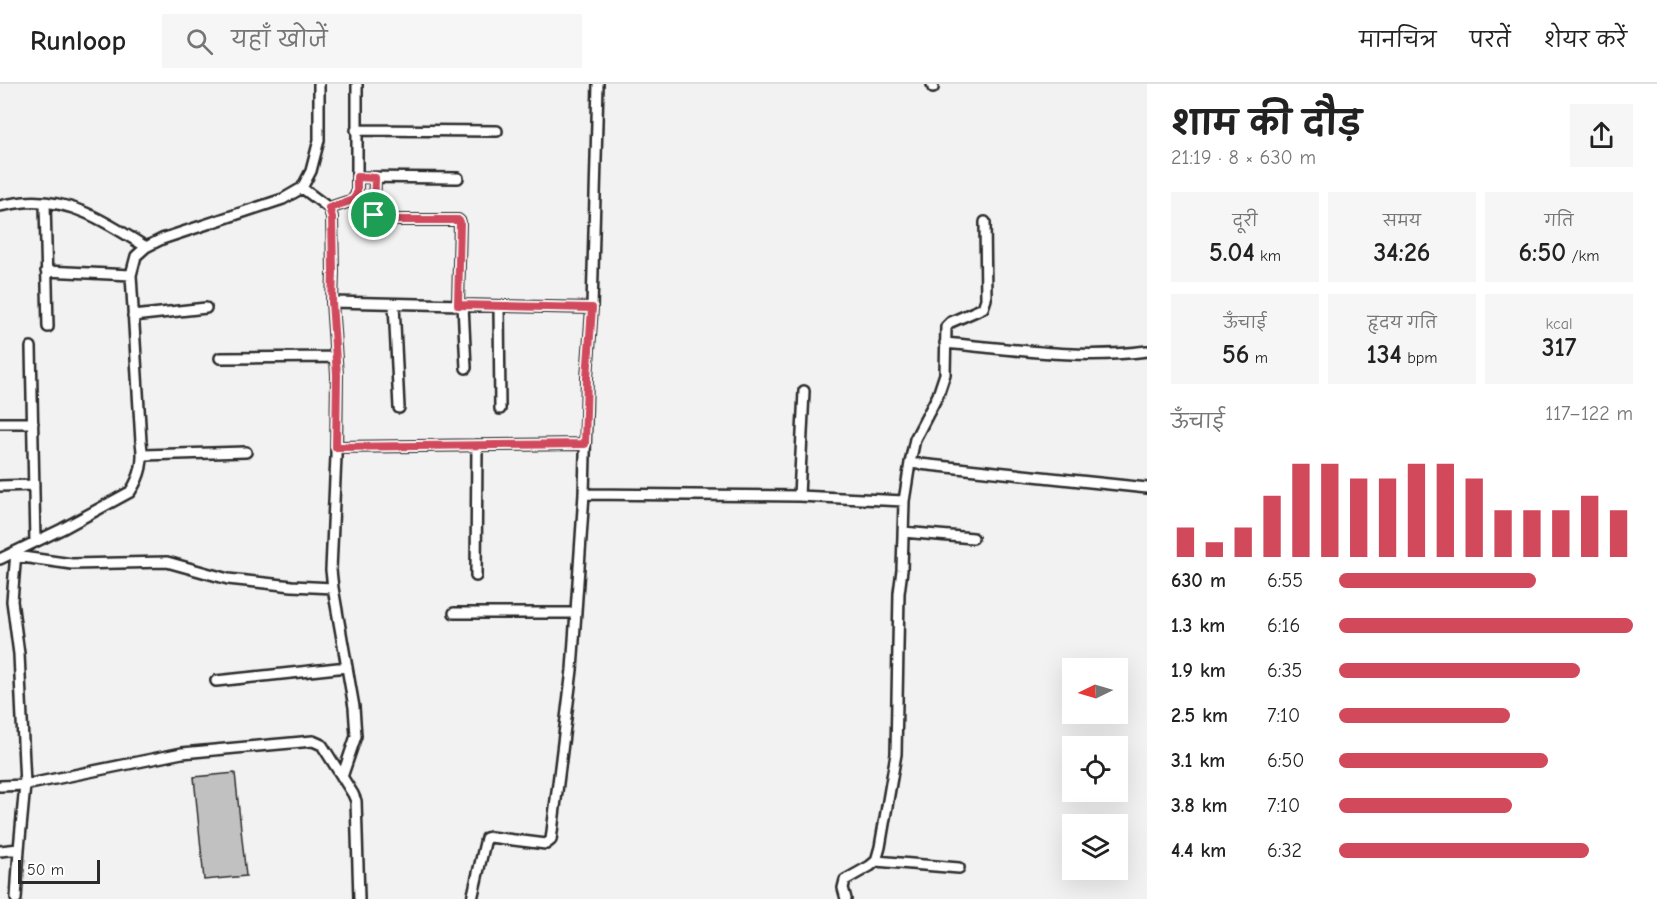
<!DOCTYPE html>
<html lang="hi">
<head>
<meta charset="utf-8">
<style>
	:root { --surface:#fff; --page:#f6f6f6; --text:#222; --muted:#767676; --line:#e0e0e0; --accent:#d1495b }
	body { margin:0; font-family:"Comic Neue","Playpen Sans Deva",sans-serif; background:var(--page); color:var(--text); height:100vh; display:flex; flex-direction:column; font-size:22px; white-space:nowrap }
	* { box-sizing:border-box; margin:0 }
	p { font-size:20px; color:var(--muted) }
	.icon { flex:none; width:33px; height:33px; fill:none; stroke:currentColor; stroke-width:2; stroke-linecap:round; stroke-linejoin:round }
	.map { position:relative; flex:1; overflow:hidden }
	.drawer { display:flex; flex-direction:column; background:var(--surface); width:510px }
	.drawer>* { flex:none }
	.needle { width:39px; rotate:265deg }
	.tools { position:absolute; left:1062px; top:574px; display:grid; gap:12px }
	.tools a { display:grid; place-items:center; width:66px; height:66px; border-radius:0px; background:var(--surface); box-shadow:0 6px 24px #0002; font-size:30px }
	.scale { position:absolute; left:18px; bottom:15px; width:82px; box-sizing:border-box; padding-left:6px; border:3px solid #2b2b2b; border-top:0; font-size:16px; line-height:21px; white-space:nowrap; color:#2b2b2b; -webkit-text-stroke:4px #fff; paint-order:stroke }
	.pin { position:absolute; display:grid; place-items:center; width:51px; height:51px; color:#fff; margin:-26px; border:3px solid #fff; border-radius:50%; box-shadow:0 2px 6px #0007 }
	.round { display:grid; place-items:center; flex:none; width:63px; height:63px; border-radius:0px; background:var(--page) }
	.summary { display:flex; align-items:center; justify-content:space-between; height:102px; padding:0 24px }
	h1 { font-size:33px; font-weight:700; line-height:45px }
	.figures { display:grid; grid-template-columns:repeat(3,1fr); gap:9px; height:102px; padding:6px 24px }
	.figures div { display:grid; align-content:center; border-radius:0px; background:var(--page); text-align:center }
	.figures b { font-size:26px; font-weight:700 }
	.figures small { font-size:16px; font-weight:400 }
	.figures p { font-size:16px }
	.chart { height:168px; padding:12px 24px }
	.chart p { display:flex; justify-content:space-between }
	.chart svg { width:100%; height:108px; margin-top:6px; stroke:var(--accent); stroke-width:6 }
	ul { padding:0 24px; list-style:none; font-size:20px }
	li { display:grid; grid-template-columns:96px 72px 1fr; align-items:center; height:45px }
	li i { height:15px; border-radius:8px; background:var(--accent) }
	header { display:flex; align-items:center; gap:36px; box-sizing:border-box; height:84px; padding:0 30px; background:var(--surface); border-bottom:2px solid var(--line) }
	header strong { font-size:28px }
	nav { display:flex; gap:33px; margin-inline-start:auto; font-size:21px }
	.search { width:420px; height:54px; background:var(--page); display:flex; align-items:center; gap:15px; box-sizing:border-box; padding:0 21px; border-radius:0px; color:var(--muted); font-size:22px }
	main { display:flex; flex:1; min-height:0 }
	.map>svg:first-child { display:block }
	.building { fill:#c1c1c1; stroke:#2b2b2b; stroke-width:1.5 }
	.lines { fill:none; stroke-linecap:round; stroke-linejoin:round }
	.street-casing { stroke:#2b2b2b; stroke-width:14 }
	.street { stroke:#fff; stroke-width:9 }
	.route-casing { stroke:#fff; stroke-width:12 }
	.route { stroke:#d1495b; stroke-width:8 }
</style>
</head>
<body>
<header>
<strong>Runloop</strong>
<div class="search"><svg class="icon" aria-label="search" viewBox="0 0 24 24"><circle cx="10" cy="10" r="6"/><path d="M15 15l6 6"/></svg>यहाँ खोजें</div>
<nav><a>मानचित्र</a><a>परतें</a><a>शेयर करें</a></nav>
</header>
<main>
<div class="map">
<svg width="1147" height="815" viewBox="0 0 1147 815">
	<rect width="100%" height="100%" fill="#f2f2f2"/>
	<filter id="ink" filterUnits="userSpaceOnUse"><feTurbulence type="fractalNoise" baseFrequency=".0167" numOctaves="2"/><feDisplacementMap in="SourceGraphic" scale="12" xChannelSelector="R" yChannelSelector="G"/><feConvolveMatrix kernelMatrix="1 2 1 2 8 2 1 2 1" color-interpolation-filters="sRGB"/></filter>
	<g filter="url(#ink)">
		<!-- building -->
		<path class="building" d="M235,689L246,792L204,796L194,693Z"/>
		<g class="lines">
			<defs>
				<path id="street" d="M932,0L933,4
					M356,46L497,47
					M357,93L458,94
					M375,94L374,131L380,136H458L460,138L458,221
					M302,104L329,124L332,133L333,188L332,218L337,291L336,372L331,486L333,504L354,623L356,652L342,693
					M45,119L48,243
					M0,122C8,120 16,119 24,118C71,114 108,139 146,163
					M329,124L353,116L357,110V0
					M46,187L131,191
					M332,218L592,224
					M394,220L399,324
					M463,221L466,284
					M499,222L500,325
					M133,232L206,224
					M945,259C1012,265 1080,276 1147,267
					M31,263L35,458
					M220,274L336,273
					M0,339H33
					M336,363L585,360
					M143,371L246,368
					M910,379L1147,404
					M0,402L34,401
					M584,410L799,412L904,417
					M799,412L804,307
					M903,448L973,454
					M15,472L72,480L167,478L228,495L292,502L333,504
					M0,475L62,445L130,408C141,392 144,377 141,358L131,191L136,172L146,163L162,155L283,115L302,104L311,87L319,56V0
					M476,492L477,361
					M454,529H576
					M216,597L347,583
					M0,702L25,701L182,669L313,657L322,661L353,710L356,717L359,815
					M0,767L19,765L25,701L19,570L12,517L16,468
					M876,777L959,784
					M16,815L19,765
					M472,815L486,754L490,753L546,760L551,756L572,586L584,410L587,294L592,224L598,0
					M846,815L843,804L845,796L870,782L876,777L880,763L896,670L899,509L902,486L904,417L910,379L915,355L938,311L945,290L946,243L951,238L983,224L986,215L985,138"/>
			</defs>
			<!-- street casing -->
			<use href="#street" class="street-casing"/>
			<!-- street -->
			<use href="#street" class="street"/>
		</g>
	</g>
	<g class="lines" filter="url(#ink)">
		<defs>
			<path id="route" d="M357,93L375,94L374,131L380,136H458L460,138L458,221L592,224L587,294L585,360L336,363L337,291L332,218L333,188L332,133L329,124L353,116L357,110Z"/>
		</defs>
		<!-- route casing -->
		<use href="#route" class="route-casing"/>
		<!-- route -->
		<use href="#route" class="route"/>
	</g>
</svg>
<div class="tools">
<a><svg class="needle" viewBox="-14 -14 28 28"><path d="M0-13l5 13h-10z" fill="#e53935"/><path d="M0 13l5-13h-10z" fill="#767676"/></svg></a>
<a><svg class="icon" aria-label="locate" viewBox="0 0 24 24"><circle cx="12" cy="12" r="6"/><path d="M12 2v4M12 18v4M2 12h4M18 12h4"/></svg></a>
<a><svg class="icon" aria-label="layers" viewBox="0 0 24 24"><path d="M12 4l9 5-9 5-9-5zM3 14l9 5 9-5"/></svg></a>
</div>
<div class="scale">50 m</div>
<div class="pin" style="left:374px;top:131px;background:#1e9e55"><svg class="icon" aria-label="arrive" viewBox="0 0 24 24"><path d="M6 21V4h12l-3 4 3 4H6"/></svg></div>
</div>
<section class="drawer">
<div class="summary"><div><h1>शाम की दौड़</h1><p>21:19 · 8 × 630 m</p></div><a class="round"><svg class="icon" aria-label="share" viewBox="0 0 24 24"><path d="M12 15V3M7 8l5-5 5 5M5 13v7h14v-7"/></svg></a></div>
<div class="figures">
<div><p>दूरी</p><b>5.04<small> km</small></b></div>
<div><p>समय</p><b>34:26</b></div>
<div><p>गति</p><b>6:50<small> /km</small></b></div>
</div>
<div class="figures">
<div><p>ऊँचाई</p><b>56<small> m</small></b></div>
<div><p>हृदय गति</p><b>134<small> bpm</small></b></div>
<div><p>kcal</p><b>317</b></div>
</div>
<div class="chart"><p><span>ऊँचाई</span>117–122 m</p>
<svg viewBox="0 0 160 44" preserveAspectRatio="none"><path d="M5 44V32M15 44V38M25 44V32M35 44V19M45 44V6M55 44V6M65 44V12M75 44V12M85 44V6M95 44V6M105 44V12M115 44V25M125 44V25M135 44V25M145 44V19M155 44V25"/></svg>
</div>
<ul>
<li><b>630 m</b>6:55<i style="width:67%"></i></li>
<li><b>1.3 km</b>6:16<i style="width:100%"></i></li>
<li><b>1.9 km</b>6:35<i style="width:82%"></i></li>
<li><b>2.5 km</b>7:10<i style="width:58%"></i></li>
<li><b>3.1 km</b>6:50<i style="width:71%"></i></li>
<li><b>3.8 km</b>7:10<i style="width:59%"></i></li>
<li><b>4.4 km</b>6:32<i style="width:85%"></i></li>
</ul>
</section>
</main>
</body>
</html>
